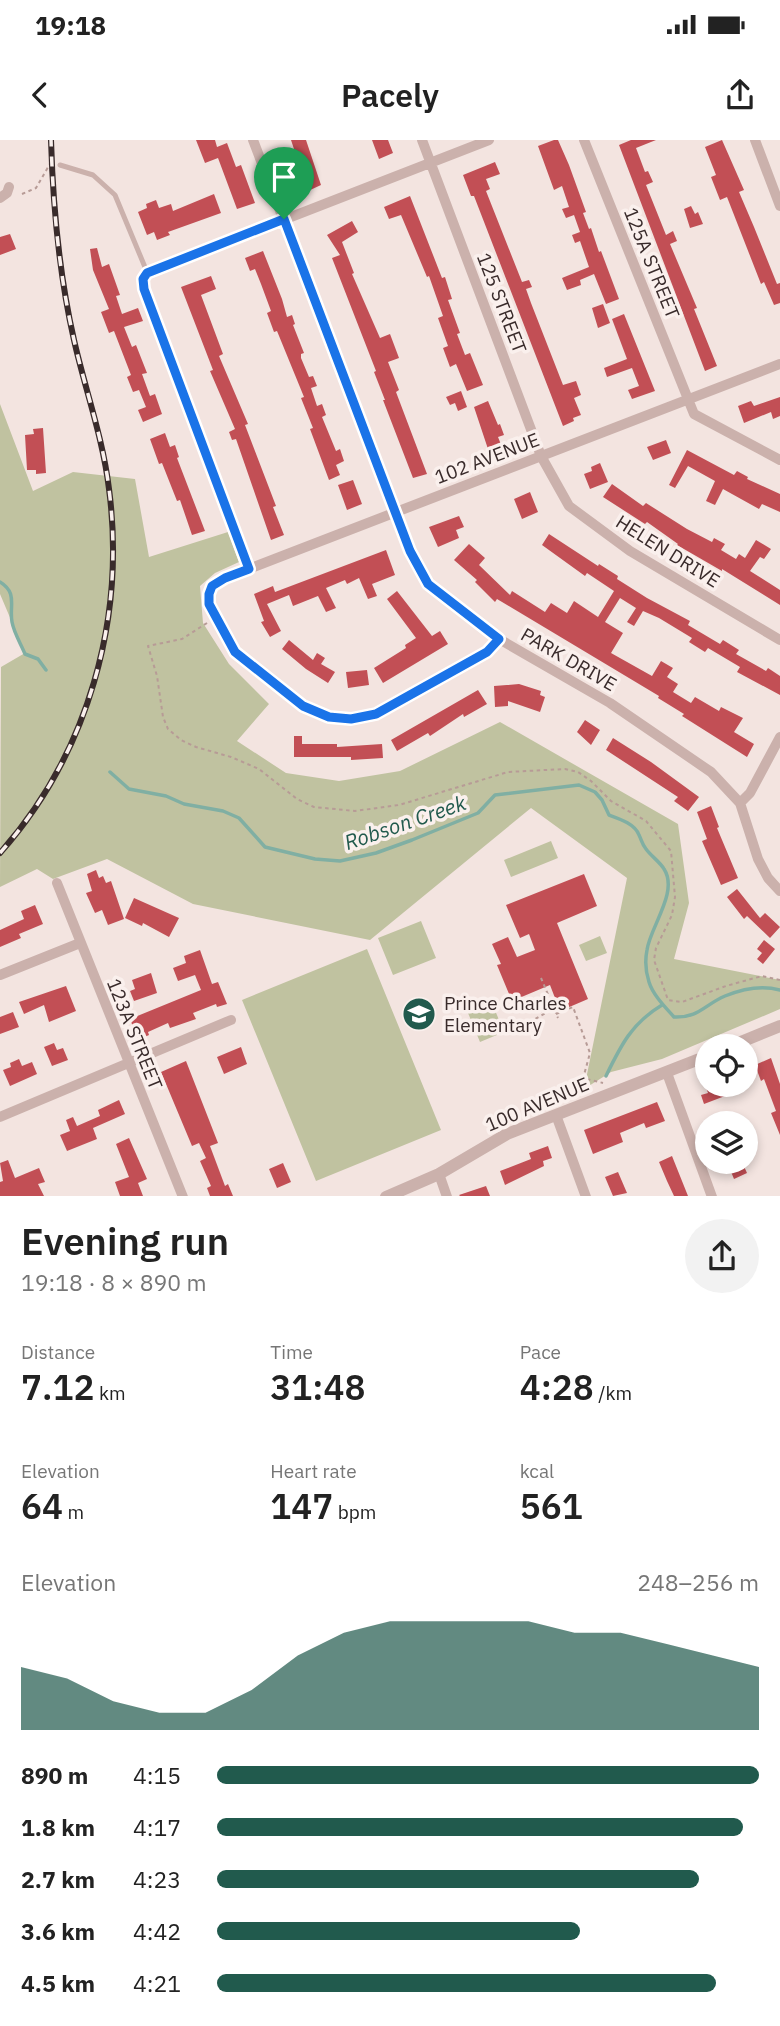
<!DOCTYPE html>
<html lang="en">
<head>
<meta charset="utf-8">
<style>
	:root { --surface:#fff; --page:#f2f2f2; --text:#222; --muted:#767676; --accent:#215a4d }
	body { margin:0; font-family:"IBM Plex Sans",sans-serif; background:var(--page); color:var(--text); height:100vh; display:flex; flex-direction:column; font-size:26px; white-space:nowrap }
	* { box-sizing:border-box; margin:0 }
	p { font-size:23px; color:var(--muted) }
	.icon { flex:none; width:38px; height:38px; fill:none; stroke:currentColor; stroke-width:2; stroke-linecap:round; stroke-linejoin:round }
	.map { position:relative; height:1056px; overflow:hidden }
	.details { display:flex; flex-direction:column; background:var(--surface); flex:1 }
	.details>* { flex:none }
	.fabs { position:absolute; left:695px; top:894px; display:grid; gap:14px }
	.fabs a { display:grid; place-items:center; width:63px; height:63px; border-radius:50%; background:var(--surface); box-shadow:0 4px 10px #0003; font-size:35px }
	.pin { position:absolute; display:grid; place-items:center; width:60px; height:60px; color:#fff; margin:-72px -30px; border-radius:50% 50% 50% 0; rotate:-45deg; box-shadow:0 0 7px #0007 }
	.pin .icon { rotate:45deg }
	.round { display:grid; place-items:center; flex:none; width:74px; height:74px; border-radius:37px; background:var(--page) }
	.summary { display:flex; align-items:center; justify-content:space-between; height:119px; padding:0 21px }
	h1 { font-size:38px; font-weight:600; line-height:52px }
	.metrics { display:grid; grid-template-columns:repeat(3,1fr); gap:10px; height:119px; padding:7px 21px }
	.metrics div { display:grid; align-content:center }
	.metrics b { font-size:35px; font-weight:600 }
	.metrics small { font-size:19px; font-weight:400 }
	.metrics p { font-size:19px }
	.chart { height:196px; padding:14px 21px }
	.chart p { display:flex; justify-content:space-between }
	.chart svg { width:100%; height:126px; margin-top:7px; fill:var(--accent); opacity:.7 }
	ul { padding:0 21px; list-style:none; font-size:23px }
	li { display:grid; grid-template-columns:112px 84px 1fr; align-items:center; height:52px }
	li i { height:18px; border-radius:9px; background:var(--accent) }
	.status { display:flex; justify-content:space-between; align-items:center; height:49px; padding:0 35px; background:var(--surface); direction:ltr }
	.status svg { height:19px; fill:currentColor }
	header { display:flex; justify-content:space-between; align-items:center; height:91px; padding:0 21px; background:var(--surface); font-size:32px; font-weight:600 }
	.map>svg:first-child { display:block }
	.green { fill:#c0c2a0 }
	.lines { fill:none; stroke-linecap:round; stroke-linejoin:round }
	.stream { stroke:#80afa3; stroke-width:3.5 }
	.building { fill:#c24f55 }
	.path { stroke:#b79b96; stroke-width:2; stroke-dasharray:3.5 3.5; stroke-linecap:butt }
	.service { stroke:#cbb1ac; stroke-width:5 }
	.minor { stroke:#cbb1ac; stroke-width:10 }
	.tertiary { stroke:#cbb1ac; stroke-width:12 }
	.rail-casing { stroke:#392b2b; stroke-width:6 }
	.rail { stroke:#faf0ed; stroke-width:3.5; stroke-dasharray:10; stroke-linecap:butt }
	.route-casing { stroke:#fff; stroke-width:14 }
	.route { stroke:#1a73e8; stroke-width:9 }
	.labels { text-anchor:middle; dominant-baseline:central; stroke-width:7; stroke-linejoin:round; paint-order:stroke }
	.street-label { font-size:19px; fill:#392b2b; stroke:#faf0ed }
	.poi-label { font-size:19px; fill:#392b2b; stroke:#faf0ed; text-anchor:start }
	.water-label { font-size:21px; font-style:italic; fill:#215a4d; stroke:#faf0ed }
</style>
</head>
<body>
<div class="status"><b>19:18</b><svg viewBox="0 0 49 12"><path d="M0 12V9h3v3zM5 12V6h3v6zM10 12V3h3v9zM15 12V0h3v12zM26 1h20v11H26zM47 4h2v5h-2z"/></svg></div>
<header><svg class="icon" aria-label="back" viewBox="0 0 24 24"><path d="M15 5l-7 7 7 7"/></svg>Pacely<svg class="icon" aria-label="share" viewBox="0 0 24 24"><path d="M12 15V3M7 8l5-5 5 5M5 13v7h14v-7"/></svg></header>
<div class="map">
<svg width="780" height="1057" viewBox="0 0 780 1057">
	<rect width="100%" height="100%" fill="#f3e4e0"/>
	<!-- green -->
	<path class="green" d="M0,264L33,351L73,332L135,339L149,417L228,392L239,422L215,433L200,446L203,483L229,524L269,564L237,601L286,633L339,641L400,631L500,582L678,684L689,763L674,819L780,840V869L662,919L611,932L584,949L627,738L531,668L370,800L193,764L107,719L53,739L37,729L0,747L1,527L25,513L0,454Z
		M551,701L558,718L511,737L504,720Z
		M421,781L436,818L393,835L378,798Z
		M600,796L607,813L586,821L579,805Z
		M367,809L441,990L316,1041L242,860Z
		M492,863L504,892L480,902L468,873Z"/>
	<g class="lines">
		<!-- stream -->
		<path class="stream" d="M0,442C18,453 9,466 12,482C14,493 21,504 25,514L38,519L46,530
			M110,632L129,649L166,656L184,664L223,671L239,678L265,707L315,719L340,721L376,713L412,700L478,673L495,655L579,645L595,652L602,660L609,675C620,679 635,684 639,695C642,701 642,704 646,709C651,716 660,722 664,729C679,752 650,787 647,810C645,820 646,833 649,842C653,855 665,867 674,877C699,878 704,865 725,856C742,849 762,845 780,850
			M606,936C621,905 632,883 662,865"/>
	</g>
	<!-- building -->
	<path class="building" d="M196,0H215L217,7L227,3L236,27L241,25L255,63L237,69L218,18L205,23Z
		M291,0H306L321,45L308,51Z
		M372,0H388L393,13L379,19Z
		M554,0H558L569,25L586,72L583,73L589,89L591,88L599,112L601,111L619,159L606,164L594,134L580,140L581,145L567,150L562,138L589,127L580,101L575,103L572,95L580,92L574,75L566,78L562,69L569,67L562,46L554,50L538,6Z
		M631,0H656L636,8L645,32L648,31L653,42L646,45L666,95L673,91L677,101L670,104L697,168L694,169L717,226L705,231L619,5Z
		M722,0L744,50L739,52L754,87L777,144L780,143V163L774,165L764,142L761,144L727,57L720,60L711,37L716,35L705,7Z
		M495,22L500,34L486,39L490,49L486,51L522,142L529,140L532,147L526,149L531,163L563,245L576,241L581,255L574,258L581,275L573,278L574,281L563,286L474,56H471L463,35Z
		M214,54L221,73L168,92L170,95L157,100L154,92L147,95L138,72L147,68L146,64L156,60L159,68L171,64L173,71Z
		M410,56L442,138L445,137L452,159L448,160L460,193L457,194L465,215L470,213L483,245L467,251L456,224L450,227L443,208L448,206L438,178L443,176L429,136L427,137L401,75L389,79L384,67Z
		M691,66L695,74L698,72L703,84L690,88L684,69Z
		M352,81L358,92L342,102L354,133L352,134L380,198L390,194L399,218L388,222L399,250L396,252L427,334L413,338L383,260H385L374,232L376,231L332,118L340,115L327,95Z
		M10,94L16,109L0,115V97Z
		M97,108L102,127L109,124L120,155L116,156L122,174L138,168L143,181L124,187L132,207L136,205L147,233L142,234L150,256L155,254L162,274L143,282L138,270L146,267L139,250L133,252L127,237L131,235L114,191L109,193L101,172L109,169L93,130L90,109Z
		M263,111L282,159L287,177L292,175L295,184L293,185L304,213L301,214V218L309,237L313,236L317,246L311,248L317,266L322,264L326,275L322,277L336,311L340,309L344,321L336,325L340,335L329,340L310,289L313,288L301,258L304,257L277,191L274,192L267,173L271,171L261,144L255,129L250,131L245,118Z
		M211,136L216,149L201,155L223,214L219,216L248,284L245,285L276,366L273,367L284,395L271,400L236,299L232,300L229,292L235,289L210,231L213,230L181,147Z
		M603,164L610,183L598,188L592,168Z
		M624,174L655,251L632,259L628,250L639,246L632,228L607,237L604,228L627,219L612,179Z
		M461,251L467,267L458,271L455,263L450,265L446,257Z
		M780,257V276L773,279L771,272L744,283L738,266L751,261L754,266Z
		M488,261L498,285L500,284L504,295L498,297L502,307L489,312L474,267Z
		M43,288L46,333L36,334V330H27L25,295L34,294L33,289Z
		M165,293L170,307L175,305L179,317L177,318L205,391L192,395L180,360L177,361L162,323L159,324L150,299Z
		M666,300L671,313L653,320L647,307Z
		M687,310L734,335L737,331L748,337L747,339L780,354V372L762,364L759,369L723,349L715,365L706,361L715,341L688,326L675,348L669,345Z
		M600,323L608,342L590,349L584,334L592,331L591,327Z
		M353,340L362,364L347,370L338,345Z
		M612,344L643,366L646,363L687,389L712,402L714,398L725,404L721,410L736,419L739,414L745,418L756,400L771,409L764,419L760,417L750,431L780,450V465L722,429V431L677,405L678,404L647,382L645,384L603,357Z
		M530,352L538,372L522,379L514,359Z
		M459,376L464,387L456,390L459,398L438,407L429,387Z
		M549,394L598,426L599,424L618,436L617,439L647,458L690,481L688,485L720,504L723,500L739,510L736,514L766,531L768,528L780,536V555L737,532L740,527L708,508L705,512L689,502L692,498L659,478L643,471L634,486L627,482L636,468L620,458L605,482L623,493L611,513L652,536L661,521L673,528L667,537L678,544L673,552L691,563L695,557L719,571L721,567L743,578L734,592L754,604L747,617L682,576L684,574L658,558L659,556L497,459L495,462L475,442L477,440L454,420L469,404L485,418L479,425L510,455L512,451L545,472L551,463L567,473L574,461L598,477L614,451L587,433L585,436L542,405Z
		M386,410L395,435L372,444L377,456L368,459L359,438L347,444L345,440L326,448L336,468L326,472L318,456L293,466L289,455L267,464L281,491L270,497L261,482L264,481L254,454L273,446L275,452Z
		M397,451L432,496L440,491L448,504L383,543L374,528L406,508L405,505L416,498L387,459Z
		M289,500L313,520L317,513L325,518L321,524L335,532L328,543L306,529L282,509Z
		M367,530L369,545L348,548L346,532Z
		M519,544L541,551L540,555L545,557L540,572L508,561V566L495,567L494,546Z
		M478,550L487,564L464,577L463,574L430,596L428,593L397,611L391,600Z
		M585,580L600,590L591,605L577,592Z
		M294,596H302V604H337V607L382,604L383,618L351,620V617H294Z
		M613,598L651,622L699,657L688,671L674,661L678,657L606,610Z
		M711,666L719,687L717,688L738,738L721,745L702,701L707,699L697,672Z
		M96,730L99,738L103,736L106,743L111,741L124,779L108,785L102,770L95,773L86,753L92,751L87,734Z
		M584,734L597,766L557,783L588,859L560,871L550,845L512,861L497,825L501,824L492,804L508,797L517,817L535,810L529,794L520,798L506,765Z
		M737,749L760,778L765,773L780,787L770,798L747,776L744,779L727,757Z
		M134,758L179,778L169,797L143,783L142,786L125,778Z
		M35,765L43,784L19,794L21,798L0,807V790L24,779L21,771Z
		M764,800L775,809L763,824L757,819L762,813L757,809Z
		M200,810L212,844L218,842L227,864L217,867L216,864L193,873L196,879L170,888L168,883L148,892L149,895L138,900L130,879L201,850L195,835L178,841L173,828L186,823L184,816Z
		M151,833L157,853L134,861L130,851L135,849L132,840Z
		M66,846L76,871L49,882L44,865L24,874L19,862Z
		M13,872L19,887L0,894V877Z
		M54,903L57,910L63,908L68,920L52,926L44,907Z
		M241,907L247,924L224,934L217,917Z
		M771,918L780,944V995L771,973L776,971L764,939L761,941L755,925Z
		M19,919L22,926L32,922L37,934L10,946L3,930L11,927L10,923Z
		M186,921L218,1003L210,1006L225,1046L228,1044L233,1056H210L207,1048L211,1046L200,1021L206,1018L199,1003L192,1006L161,932Z
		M705,945H721L725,956L704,964L701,955L708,953Z
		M119,960L125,974L93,988L97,999L67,1011L60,995L70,991L66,980L73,977L77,986L100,976L98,970Z
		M657,962L665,981L646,988L644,983L620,993L623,1002L593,1014L584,990Z
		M129,998L147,1039L138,1043L143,1056H120L115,1042L129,1037L116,1004Z
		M548,1006L552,1018L543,1021L544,1026L505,1045L500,1031L531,1019L529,1013Z
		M672,1016L688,1056H674L667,1041L659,1022Z
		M8,1020L15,1038L39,1028L45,1042L38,1044L44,1056H0V1042L3,1041L0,1023Z
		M727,1022H742L747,1033L734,1039Z
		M283,1023L291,1042L277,1048L269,1029Z
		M618,1032L627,1053L613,1056L605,1037Z
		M486,1046L490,1056H460L459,1055Z"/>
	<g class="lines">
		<!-- path -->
		<path class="path" d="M22,54L36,48L51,22
			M207,483L182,499L148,506L157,536L163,577L168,589L181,600L196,607L231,617L259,629L297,659L314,667L355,671L399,665L508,632L565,629L578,632L591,641L611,661L646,681L671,711L675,757L672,775L656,808L654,820L668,860L682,862L726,846L762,836L780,840
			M541,838L558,878
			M518,860L553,868
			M556,874L573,867L590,913L584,935L591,949
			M517,889L553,869
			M587,939L603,943"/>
		<!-- service -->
		<path class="service" d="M60,25L93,35L115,55L147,132"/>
		<!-- minor -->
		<path class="minor" d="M253,0L410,411L428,444L499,499
			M422,0L541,316L569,366L630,411L780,500
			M584,0L694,274L780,320
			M755,0L780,66
			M0,58L7,53L9,47
			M780,224L225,438L212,446L209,460L231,507L250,526L303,566L329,577L351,579L376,574L487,511L499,499L610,563L711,632L740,663L758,719L768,738L780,751
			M249,429L144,149L143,139L147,133L489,0
			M740,663L750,653L780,597
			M57,743L183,1057
			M0,835L80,803
			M667,933L712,1057
			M556,975L586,1057
			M0,977L231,880
			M439,1034L447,1057"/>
		<!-- tertiary -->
		<path class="tertiary" d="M731,906L780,886
			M386,1057L439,1034L507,994L707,916"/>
		<defs>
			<path id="rail" d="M0,713C88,614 126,479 109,349C103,298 85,249 74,200C59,134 53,67 51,0"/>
		</defs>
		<!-- rail casing -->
		<use href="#rail" class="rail-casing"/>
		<!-- rail -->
		<use href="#rail" class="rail"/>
	</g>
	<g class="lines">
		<defs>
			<path id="route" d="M284,79L410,411L428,444L499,499L487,512L376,574L351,579L329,577L303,566L235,512L209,464V454L212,446L225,438L249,429L144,149L143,139L147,133Z"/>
		</defs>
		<!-- route casing -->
		<use href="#route" class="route-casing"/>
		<!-- route -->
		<use href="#route" class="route"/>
	</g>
	<!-- icons -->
	<defs>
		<symbol id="school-disc" viewBox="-11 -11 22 22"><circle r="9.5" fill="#215a4d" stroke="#faf0ed"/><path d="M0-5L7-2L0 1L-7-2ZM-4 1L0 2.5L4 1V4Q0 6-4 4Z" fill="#fff"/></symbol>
	</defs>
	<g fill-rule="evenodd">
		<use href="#school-disc" x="400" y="855" width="38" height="38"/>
	</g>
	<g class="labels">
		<!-- street labels -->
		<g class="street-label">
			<text transform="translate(652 123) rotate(68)">125A STREET</text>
			<text transform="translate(502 163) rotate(69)">125 STREET</text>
			<text transform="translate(487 318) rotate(-21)">102 AVENUE</text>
			<text transform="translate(668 411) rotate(32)">HELEN DRIVE</text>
			<text transform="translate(569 519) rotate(30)">PARK DRIVE</text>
			<text transform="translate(135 894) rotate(68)">123A STREET</text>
			<text transform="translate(537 964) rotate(-23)">100 AVENUE</text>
		</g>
		<!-- poi labels -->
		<g class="poi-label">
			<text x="444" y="863">Prince Charles<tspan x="444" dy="22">Elementary</tspan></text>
		</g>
		<!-- water labels -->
		<g class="water-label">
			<text transform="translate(405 682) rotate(-19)">Robson Creek</text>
		</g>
	</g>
</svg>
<div class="fabs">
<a><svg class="icon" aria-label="locate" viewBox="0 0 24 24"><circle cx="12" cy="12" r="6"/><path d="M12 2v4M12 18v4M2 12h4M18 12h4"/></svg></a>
<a><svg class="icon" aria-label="layers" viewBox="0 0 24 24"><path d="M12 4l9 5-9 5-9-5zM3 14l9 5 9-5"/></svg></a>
</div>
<div class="pin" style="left:284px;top:79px;background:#1e9e55"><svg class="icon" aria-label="arrive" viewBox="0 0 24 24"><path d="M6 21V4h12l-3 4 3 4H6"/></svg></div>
</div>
<section class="details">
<div class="summary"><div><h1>Evening run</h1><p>19:18 · 8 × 890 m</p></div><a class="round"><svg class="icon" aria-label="share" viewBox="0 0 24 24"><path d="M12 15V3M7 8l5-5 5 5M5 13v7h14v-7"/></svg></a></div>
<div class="metrics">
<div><p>Distance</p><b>7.12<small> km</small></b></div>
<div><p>Time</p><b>31:48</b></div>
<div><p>Pace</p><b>4:28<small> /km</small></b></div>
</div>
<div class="metrics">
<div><p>Elevation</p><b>64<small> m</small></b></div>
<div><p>Heart rate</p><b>147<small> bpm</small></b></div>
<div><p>kcal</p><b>561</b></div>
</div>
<div class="chart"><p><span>Elevation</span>248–256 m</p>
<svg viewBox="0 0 160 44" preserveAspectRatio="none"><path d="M0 44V22L10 26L20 34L30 38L40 38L50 30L60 18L70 10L80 6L90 6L100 6L110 6L120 10L130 10L140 14L150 18L160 22V44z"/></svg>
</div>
<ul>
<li><b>890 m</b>4:15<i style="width:100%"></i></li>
<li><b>1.8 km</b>4:17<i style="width:97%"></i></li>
<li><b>2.7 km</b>4:23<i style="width:89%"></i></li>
<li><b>3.6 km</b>4:42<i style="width:67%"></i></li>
<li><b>4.5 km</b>4:21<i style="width:92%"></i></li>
</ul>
</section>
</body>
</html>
